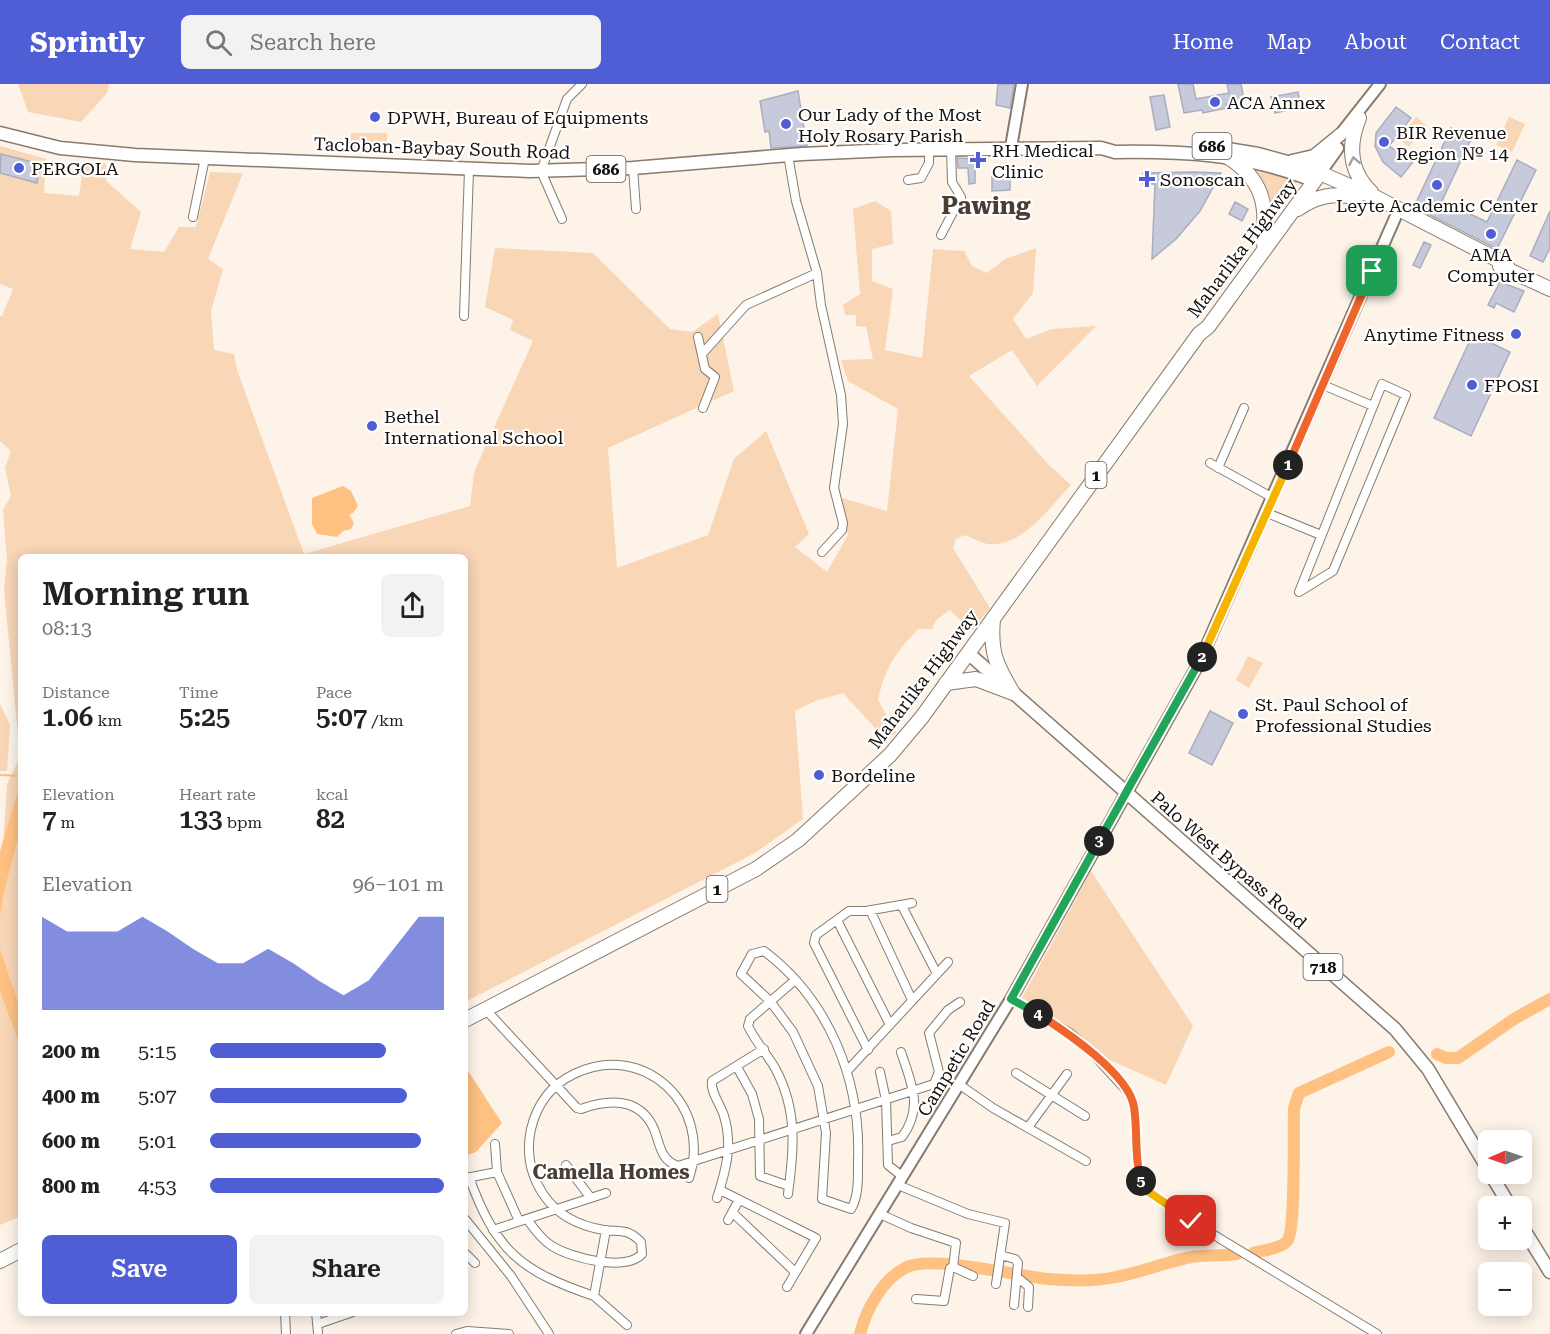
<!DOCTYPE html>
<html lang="en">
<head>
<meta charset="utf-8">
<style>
	:root { --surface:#fff; --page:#f2f2f2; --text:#222; --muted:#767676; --accent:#4f5ed4 }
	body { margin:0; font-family:"Roboto Serif",serif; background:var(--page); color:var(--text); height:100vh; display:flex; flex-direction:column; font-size:22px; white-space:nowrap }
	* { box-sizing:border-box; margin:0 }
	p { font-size:20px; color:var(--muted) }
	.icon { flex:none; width:33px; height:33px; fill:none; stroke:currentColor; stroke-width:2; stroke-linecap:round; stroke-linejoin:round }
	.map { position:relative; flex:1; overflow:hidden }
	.panel { position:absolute; left:18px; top:470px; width:450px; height:762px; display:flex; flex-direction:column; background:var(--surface); border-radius:9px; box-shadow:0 3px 15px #0003 }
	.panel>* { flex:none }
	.needle { width:39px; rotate:268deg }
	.tools { position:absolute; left:1478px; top:1046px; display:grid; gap:12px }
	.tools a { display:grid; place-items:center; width:54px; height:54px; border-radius:9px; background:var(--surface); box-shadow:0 3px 15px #0003; font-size:30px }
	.pin { position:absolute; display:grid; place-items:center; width:51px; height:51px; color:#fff; margin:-26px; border-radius:12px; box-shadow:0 3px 9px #0006 }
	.km { position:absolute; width:30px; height:30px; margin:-15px; border-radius:50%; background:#222; color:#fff; font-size:16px; line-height:30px; text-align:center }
	.round { display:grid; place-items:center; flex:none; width:63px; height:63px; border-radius:9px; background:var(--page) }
	.headline { display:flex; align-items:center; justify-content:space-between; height:102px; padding:0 24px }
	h1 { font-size:33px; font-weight:600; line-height:45px }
	.stats { display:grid; grid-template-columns:repeat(3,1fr); gap:9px; height:102px; padding:6px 24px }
	.stats div { display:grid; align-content:center }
	.stats b { font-size:26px; font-weight:600 }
	.stats small { font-size:16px; font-weight:400 }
	.stats p { font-size:16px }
	.chart { height:168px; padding:12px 24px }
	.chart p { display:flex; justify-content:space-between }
	.chart svg { width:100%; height:108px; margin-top:6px; fill:var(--accent); opacity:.7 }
	.button { display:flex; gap:12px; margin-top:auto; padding:12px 24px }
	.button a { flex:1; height:69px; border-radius:9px; background:var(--accent); color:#fff; font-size:24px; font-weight:600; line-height:69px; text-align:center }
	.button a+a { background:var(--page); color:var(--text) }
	ul { padding:0 24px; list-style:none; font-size:20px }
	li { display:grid; grid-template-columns:96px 72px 1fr; align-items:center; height:45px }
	li i { height:15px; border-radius:8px; background:var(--accent) }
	header { display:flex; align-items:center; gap:36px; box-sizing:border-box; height:84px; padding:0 30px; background:var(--accent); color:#fff }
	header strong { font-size:28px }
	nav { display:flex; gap:33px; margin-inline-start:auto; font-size:21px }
	.search { width:420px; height:54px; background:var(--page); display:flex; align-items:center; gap:15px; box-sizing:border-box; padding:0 21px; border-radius:9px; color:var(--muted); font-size:22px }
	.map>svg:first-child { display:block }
	.green { fill:#f8d6b6 }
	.water { fill:#fec182 }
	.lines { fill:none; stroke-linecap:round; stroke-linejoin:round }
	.stream { stroke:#fec182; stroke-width:2 }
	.river { stroke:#fec182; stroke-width:12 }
	.building { fill:#c6cadb; stroke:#a9aebe; stroke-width:1.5 }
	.street-casing { stroke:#877b6f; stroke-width:10 }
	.secondary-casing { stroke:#877b6f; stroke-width:14 }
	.primary-casing { stroke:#877b6f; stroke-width:15 }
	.highway-casing { stroke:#877b6f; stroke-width:16 }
	.street { stroke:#fff; stroke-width:8 }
	.secondary { stroke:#fff; stroke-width:10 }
	.primary { stroke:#fff; stroke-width:12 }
	.highway { stroke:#fff; stroke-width:14 }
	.oneway { stroke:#a19f9e }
	.split-1-casing { stroke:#fff; stroke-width:12 }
	.split-2-casing { stroke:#fff; stroke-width:12 }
	.split-3-casing { stroke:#fff; stroke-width:12 }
	.split-4-casing { stroke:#fff; stroke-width:12 }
	.split-5-casing { stroke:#fff; stroke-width:12 }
	.split-6-casing { stroke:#fff; stroke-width:12 }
	.split-1 { stroke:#f0652b; stroke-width:8 }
	.split-2 { stroke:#f5b400; stroke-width:8 }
	.split-3 { stroke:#22a559; stroke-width:8 }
	.split-4 { stroke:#22a559; stroke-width:8 }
	.split-5 { stroke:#f0652b; stroke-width:8 }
	.split-6 { stroke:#f5b400; stroke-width:8 }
	.poi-dot { fill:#4f5ed4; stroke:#fff; stroke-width:2 }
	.labels { text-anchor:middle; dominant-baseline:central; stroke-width:4.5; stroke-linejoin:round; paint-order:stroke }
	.shield { fill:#fff; stroke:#5b5855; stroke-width:1.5 }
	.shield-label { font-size:16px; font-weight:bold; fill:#15100c }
	.poi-label { font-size:18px; fill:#15100c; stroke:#fff; text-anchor:start }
	.street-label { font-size:18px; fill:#15100c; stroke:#fff }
	.neighbourhood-label { font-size:20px; font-weight:bold; fill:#493e33; stroke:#fff }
	.district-label { font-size:24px; font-weight:bold; fill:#493e33; stroke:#fff }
</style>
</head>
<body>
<header>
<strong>Sprintly</strong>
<div class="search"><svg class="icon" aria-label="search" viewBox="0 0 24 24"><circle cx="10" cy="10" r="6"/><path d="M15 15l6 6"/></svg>Search here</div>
<nav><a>Home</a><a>Map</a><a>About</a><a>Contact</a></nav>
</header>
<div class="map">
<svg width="1550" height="1250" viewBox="0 0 1550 1250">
	<rect width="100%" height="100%" fill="#fef3e8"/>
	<!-- green -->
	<path class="green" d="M18,0H109L107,9L81,38L28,28Z
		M1416,33L1426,41L1409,63L1399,55Z
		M1509,33L1525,40L1512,68L1496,61Z
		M351,49H387V69H351Z
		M0,62L46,75L44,109L79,112L84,79H106V97L141,128L130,165L164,168L179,143H196L210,88L243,89L208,175L223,185L211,227L214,266L234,270L237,286L304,470L470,422L474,388L533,257L510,246L513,236L485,223L495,164L593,169L670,245L692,248L718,230L734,307L608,364L617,484L708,451L734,375L766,347L809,450L795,463L827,488L848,451L842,414L887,427L898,325L848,297L841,276L873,275L866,243L856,242V231H845L843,221L860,210L853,125L875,117L891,127L893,160L872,165V197L893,205L885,266L922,274L933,165L964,167L972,182L987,189L1005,175L1036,164L1033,209L1013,235L1026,255L1052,245L1096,242L1037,302L1012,266L969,292L1049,381L1071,401C1050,423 1023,463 988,460C981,459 972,454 965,451L956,455L953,464L990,524L971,547L950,526L936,536L932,545H918C895,569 885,584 878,616L896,648L887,657L843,609L815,617L795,627L803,735L755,769L465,918V472H21V1132L0,1141V808L7,700L20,673L4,505L7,475L3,426L11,412L5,384L11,367L0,357V232H2L13,205L0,200Z
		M1247,81L1296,98L1297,104L1271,139Z
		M1248,572L1263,579L1249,604L1236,596Z
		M0,620L10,641L7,687H0Z
		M1091,787L1193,942L1166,1001L1094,969L1071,946L1022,914Z"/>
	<!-- water -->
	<path class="water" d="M343,402L351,407L358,422L354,428L349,431L354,439L351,445L343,447L337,453L317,450L312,440V414Z
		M21,697V743L4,807L0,831V767Z
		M0,865L21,927V964L0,907Z
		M468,987L502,1039L476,1068L465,1072V989Z"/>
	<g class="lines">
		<!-- stream -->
		<path class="stream" d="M0,691L21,692"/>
		<!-- river -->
		<path class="river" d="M1437,970L1446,974H1458L1514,935L1550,915
			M1253,1169C1263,1166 1282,1165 1288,1156C1296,1141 1293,1047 1294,1024L1299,1009L1389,968
			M860,1250C866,1226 882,1196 905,1184C929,1170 1017,1192 1048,1195C1071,1197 1094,1198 1116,1193C1142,1188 1166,1178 1191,1173C1206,1171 1222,1172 1237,1170"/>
	</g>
	<!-- building -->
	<path class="building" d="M998,0H1014L1010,24L996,21Z
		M1178,0H1193L1196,15L1229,9L1227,0H1241L1244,16L1226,20L1227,24L1203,29L1202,26L1184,29Z
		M798,7L807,62L771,64L769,47L765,48L760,17Z
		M1298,8L1301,23L1275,29L1271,13Z
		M1164,11L1170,43L1156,46L1150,13Z
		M1396,23L1411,34L1389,62L1413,78L1401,93L1383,78L1375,62L1376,49Z
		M1451,44L1471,55L1442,117L1487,138L1517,76L1536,86L1497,165L1414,123Z
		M1,70L40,80L37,99L0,89Z
		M957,74L975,75V99L969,100L968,84H958Z
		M1194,88L1221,89L1200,127L1176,155L1152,175L1155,100H1143V89Z
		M992,92H1010V106L992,107Z
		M1235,118L1248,125L1242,137L1229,130Z
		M1550,127V164L1543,178L1530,172Z
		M1424,158L1431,161L1420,184L1413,181Z
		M1500,198L1524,207L1514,228L1496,219L1494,224L1488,221Z
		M1473,250L1510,268L1471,352L1434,334Z
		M1210,627L1233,639L1212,681L1189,669Z"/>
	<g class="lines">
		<defs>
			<path id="street" d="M788,71L796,117L817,189L821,221L841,311L843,340L834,404L843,439L842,446L822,468
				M633,84L636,125
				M908,96L921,94L929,79V65
				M193,133L205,74
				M562,135L541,87L567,15L582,0
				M941,151L961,113L952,98L951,64
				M464,232L469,86
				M698,253L705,285L715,293L703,324
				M702,270L746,221L817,189
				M1382,300L1406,311L1333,487L1299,508Z
				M1323,301L1373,322
				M1210,379L1273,414
				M1218,384L1244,324
				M1267,429L1321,451
				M902,822L937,890
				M870,826L912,916
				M837,836L890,941
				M764,867C829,916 861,996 858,1076C858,1091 859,1113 851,1125L822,1115L826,1049L818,1002L793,948L770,917L741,890L752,870Z
				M1011,915L1070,949L1093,970L1128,1008L1134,1022L1139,1095L1149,1108L1191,1137L1377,1250
				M486,926L577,1024L581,1025C608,1015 640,1013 654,1045C660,1060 660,1076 678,1082L934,1000L939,988L929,949L948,926L960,918
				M868,966L814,859L816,851L849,827H866L912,819
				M737,983L752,1010L759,1035L760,1092L789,1102
				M848,986L948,878
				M880,988L886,1016L888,1081L903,1093
				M1016,989L1085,1032
				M960,1001L993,1024L1086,1077
				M1029,1042L1067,990
				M888,1057L902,1053C924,1023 911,999 901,968
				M495,1060L497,1088L519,1137
				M566,1081L590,1113
				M469,1093C496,1167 520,1187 594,1212
				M466,1094L497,1088
				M898,1101L968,1130L1005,1139L996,1200
				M720,1106L816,1154L787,1203
				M788,1110C794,1066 798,1026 775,984C767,970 755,957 748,942L750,935L794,897
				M717,1114C726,1086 733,1061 724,1032C721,1021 710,1008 712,997L764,965
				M733,1129L795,1188
				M880,1130L911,1144L956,1159L953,1183L973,1192
				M465,1135L511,1192L549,1250
				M527,1135C534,1145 542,1156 552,1162C571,1174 625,1188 642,1170L641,1158C627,1144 621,1148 604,1146C579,1142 557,1131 543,1110C530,1090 526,1068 531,1045C537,1020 551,1001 574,990C644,956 713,1022 689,1094
				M728,1136L739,1116
				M493,1146L606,1109
				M606,1146L594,1212L627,1241
				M465,1169L475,1179
				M1000,1171L1015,1175L1018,1179L1014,1221
				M1017,1193L1029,1203L1028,1223
				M916,1215L944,1217L950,1184L953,1183
				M285,1228L286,1250
				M316,1228L318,1249
				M318,1240L353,1228
				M456,1250L467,1247L509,1250"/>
			<path id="secondary" d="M1011,63L1022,0
				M1313,85L1380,0
				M1321,88L1338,64
				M806,1250L1011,915L1199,579L1395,134"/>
			<path id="primary" d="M0,49L60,64L135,71L530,87L633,84L802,70L891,66L1101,64L1115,68C1181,67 1245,70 1307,94
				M1209,62L1258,70L1313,85
				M1292,77L1314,72L1341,50
				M968,569L1395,945L1428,985L1488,1085
				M1490,1089L1510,1122
				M1521,1141L1550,1188"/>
			<path id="highway" d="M1359,34C1348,61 1349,87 1371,108
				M1228,73C1262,95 1268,120 1263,158
				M1313,86L1377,114L1502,178L1508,184
				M1298,125C1315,112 1336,108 1356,114
				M1500,182L1550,205
				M993,535C990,568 996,581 1013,609
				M946,599L976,595L1013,609
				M465,936L756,785L798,756L890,671L922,633L1199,250L1208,243L1321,88
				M0,1177L21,1166"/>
		</defs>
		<!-- street casing -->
		<use href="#street" class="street-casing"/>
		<!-- secondary casing -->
		<use href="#secondary" class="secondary-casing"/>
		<!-- primary casing -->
		<use href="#primary" class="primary-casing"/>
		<!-- highway casing -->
		<use href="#highway" class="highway-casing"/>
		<!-- street -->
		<use href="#street" class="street"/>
		<!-- secondary -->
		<use href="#secondary" class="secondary"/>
		<!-- primary -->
		<use href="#primary" class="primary"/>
		<!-- highway -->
		<use href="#highway" class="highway"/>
	</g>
	<!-- one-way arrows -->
	<defs><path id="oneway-chevron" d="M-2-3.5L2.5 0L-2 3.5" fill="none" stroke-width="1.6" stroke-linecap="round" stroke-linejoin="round" transform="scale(1.5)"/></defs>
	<use class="oneway" href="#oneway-chevron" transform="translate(1354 77) rotate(-101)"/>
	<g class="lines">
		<defs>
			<path id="split-1" d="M1288,381L1372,187"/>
			<path id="split-2" d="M1202,573L1288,381"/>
			<path id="split-3" d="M1099,757L1202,573"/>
			<path id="split-4" d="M1038,930L1011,915L1099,757"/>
			<path id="split-5" d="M1038,930C1065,947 1129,990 1134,1023C1138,1047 1134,1074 1141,1097"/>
			<path id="split-6" d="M1141,1097L1149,1108L1191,1137"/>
		</defs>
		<!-- split-1 casing -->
		<use href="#split-1" class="split-1-casing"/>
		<!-- split-2 casing -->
		<use href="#split-2" class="split-2-casing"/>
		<!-- split-3 casing -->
		<use href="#split-3" class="split-3-casing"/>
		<!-- split-4 casing -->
		<use href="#split-4" class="split-4-casing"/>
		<!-- split-5 casing -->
		<use href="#split-5" class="split-5-casing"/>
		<!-- split-6 casing -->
		<use href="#split-6" class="split-6-casing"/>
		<!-- split-1 -->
		<use href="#split-1" class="split-1"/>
		<!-- split-2 -->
		<use href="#split-2" class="split-2"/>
		<!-- split-3 -->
		<use href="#split-3" class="split-3"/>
		<!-- split-4 -->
		<use href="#split-4" class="split-4"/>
		<!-- split-5 -->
		<use href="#split-5" class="split-5"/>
		<!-- split-6 -->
		<use href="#split-6" class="split-6"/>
	</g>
	<!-- markers -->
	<g class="poi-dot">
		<circle cx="1215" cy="18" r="6"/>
		<circle cx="375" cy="33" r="6"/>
		<circle cx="786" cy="40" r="6"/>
		<circle cx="1384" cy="58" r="6"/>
		<path d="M975 67h6v6h6v6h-6v6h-6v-6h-6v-6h6z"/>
		<circle cx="19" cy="84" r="6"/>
		<path d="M1144 86h6v6h6v6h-6v6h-6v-6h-6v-6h6z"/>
		<circle cx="1437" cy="101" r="6"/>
		<circle cx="1491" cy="150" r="6"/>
		<circle cx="1516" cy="250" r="6"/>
		<circle cx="1472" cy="301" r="6"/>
		<circle cx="372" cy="342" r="6"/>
		<circle cx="1243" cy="630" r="6"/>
		<circle cx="819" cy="691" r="6"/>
	</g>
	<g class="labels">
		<!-- shield labels -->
		<g class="shield">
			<rect x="1192.5" y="49" width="39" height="26" rx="4.5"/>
			<rect x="586.5" y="72" width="39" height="26" rx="4.5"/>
			<rect x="1085.5" y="378" width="21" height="26" rx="4.5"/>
			<rect x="706.5" y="792" width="21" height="26" rx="4.5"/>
			<rect x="1303.5" y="870" width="39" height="26" rx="4.5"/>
		</g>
		<g class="shield-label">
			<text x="1212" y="62">686</text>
			<text x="606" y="85">686</text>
			<text x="1096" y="391">1</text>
			<text x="717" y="805">1</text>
			<text x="1323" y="883">718</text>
		</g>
		<!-- poi labels -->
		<g class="poi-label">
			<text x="1227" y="18">ACA Annex</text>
			<text x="798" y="30">Our Lady of the Most<tspan x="798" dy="21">Holy Rosary Parish</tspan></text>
			<text x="387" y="33">DPWH, Bureau of Equipments</text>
			<text x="1396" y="48">BIR Revenue<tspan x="1396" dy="21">Region № 14</tspan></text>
			<text x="992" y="66">RH Medical<tspan x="992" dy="21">Clinic</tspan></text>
			<text x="31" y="84">PERGOLA</text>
			<text x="1160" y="95">Sonoscan</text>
			<text x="1437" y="121" text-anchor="middle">Leyte Academic Center</text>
			<text x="1491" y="170" text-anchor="middle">AMA<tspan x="1491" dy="21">Computer</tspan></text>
			<text x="1504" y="250" text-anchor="end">Anytime Fitness</text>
			<text x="1484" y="301">FPOSI</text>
			<text x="384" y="332">Bethel<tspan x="384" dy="21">International School</tspan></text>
			<text x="1255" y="620">St. Paul School of<tspan x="1255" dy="21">Professional Studies</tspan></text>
			<text x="831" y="691">Bordeline</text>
		</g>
		<!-- street labels -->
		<g class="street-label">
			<text transform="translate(442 64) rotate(2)">Tacloban-Baybay South Road</text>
			<text transform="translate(1242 164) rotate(-53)">Maharlika Highway</text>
			<text transform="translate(923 595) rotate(-53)">Maharlika Highway</text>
			<text transform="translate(1229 776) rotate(41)">Palo West Bypass Road</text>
			<text transform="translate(956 974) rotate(-59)">Campetic Road</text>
		</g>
		<!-- neighbourhood labels -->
		<g class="neighbourhood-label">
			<text x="611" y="1088">Camella Homes</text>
		</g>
		<!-- district labels -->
		<g class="district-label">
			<text x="986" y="122">Pawing</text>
		</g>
	</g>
</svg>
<div class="tools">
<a><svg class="needle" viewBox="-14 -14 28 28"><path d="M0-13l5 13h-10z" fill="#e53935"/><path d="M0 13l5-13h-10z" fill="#767676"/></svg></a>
<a>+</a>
<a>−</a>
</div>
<div class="pin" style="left:1372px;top:187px;background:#1e9e55"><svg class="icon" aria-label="arrive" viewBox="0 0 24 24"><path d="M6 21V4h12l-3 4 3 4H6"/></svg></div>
<div class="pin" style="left:1191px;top:1137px;background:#d93025"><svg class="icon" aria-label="check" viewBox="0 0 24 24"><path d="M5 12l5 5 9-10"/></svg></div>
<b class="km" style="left:1288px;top:381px">1</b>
<b class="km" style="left:1202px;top:573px">2</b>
<b class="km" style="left:1099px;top:757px">3</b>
<b class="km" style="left:1038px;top:930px">4</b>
<b class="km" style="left:1141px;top:1097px">5</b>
<section class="panel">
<div class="headline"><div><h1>Morning run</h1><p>08:13</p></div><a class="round"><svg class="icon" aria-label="share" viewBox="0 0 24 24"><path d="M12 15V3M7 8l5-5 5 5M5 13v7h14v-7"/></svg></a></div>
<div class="stats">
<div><p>Distance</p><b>1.06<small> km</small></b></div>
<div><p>Time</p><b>5:25</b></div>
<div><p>Pace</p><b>5:07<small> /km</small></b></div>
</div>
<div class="stats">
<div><p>Elevation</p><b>7<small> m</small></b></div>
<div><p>Heart rate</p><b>133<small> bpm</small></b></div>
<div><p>kcal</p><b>82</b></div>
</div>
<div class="chart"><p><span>Elevation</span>96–101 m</p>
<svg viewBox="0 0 160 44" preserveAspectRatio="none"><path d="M0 44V6L10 12L20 12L30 12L40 6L50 12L60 19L70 25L80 25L90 19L100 25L110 32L120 38L130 32L140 19L150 6L160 6V44z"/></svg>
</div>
<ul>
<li><b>200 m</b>5:15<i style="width:75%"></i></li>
<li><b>400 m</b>5:07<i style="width:84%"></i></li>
<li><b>600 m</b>5:01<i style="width:90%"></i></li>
<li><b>800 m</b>4:53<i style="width:100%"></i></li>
</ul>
<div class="button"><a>Save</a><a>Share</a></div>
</section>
</div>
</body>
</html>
